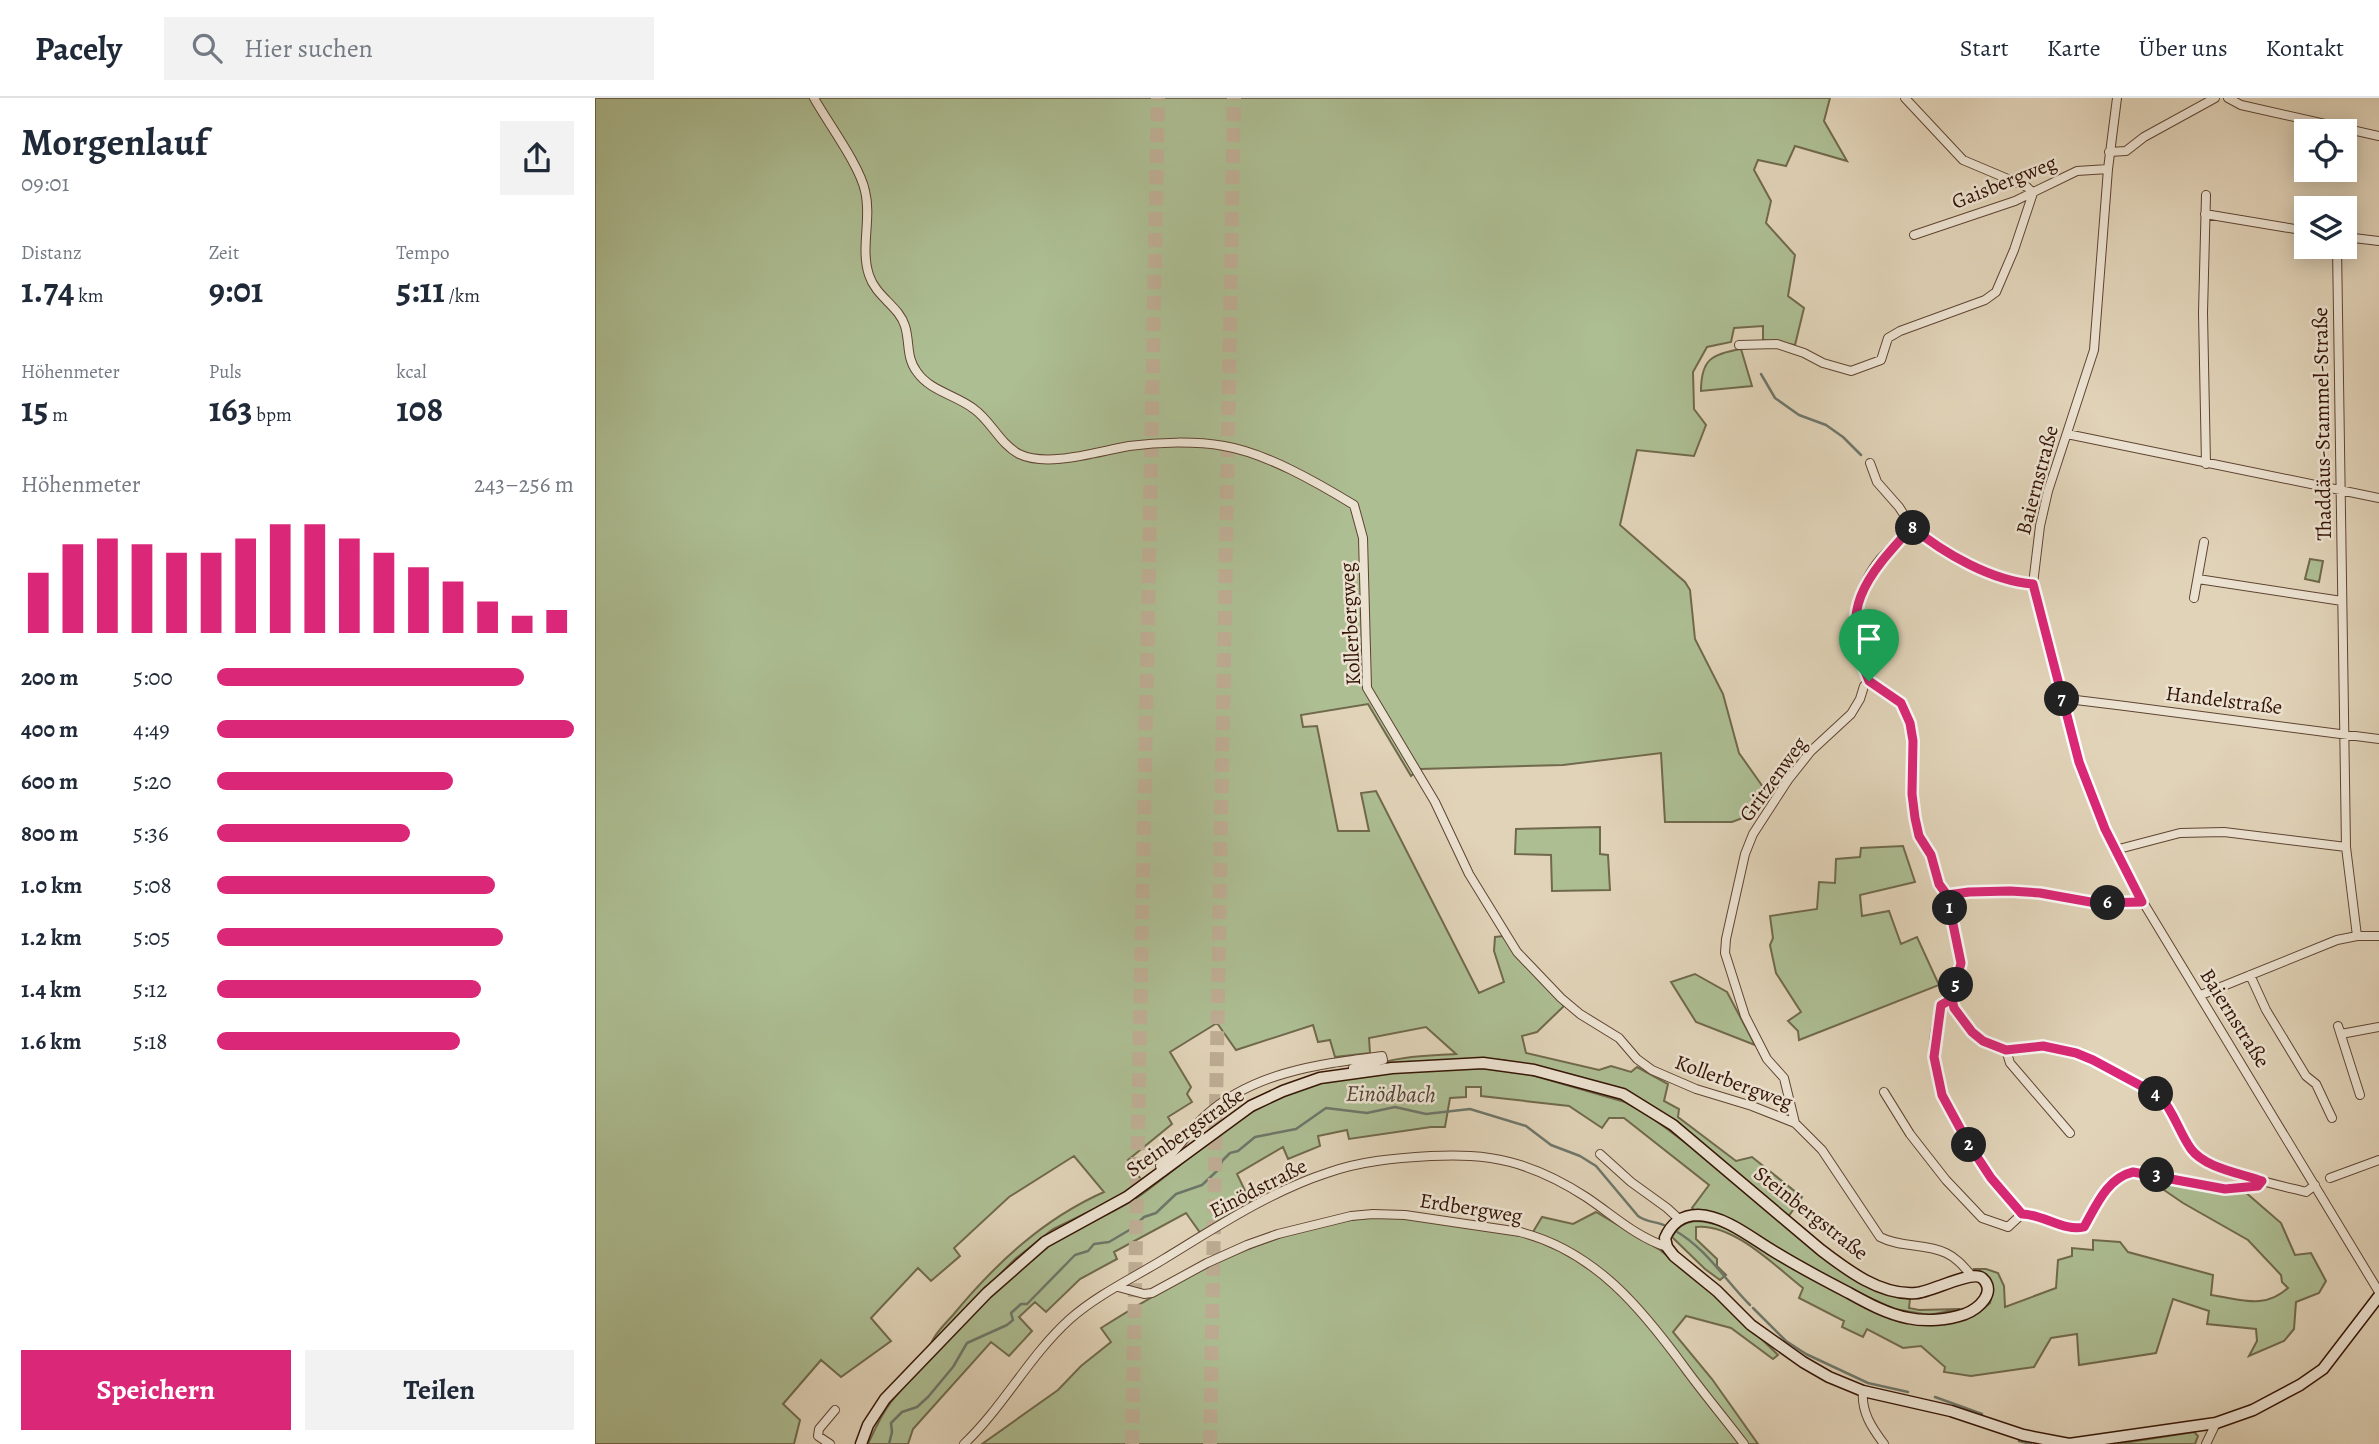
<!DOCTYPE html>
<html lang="de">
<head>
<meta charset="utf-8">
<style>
	:root { --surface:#fff; --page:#f2f2f3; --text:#1f2937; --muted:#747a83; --line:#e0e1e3; --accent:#db2777 }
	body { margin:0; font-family:Alegreya,serif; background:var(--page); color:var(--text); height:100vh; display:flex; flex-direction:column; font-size:26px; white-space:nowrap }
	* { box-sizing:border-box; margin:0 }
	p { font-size:23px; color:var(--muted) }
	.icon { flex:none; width:38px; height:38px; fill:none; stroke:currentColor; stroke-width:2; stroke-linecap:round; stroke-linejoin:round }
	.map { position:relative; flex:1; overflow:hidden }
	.side { display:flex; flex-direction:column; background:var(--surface); width:595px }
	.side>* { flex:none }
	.fabs { position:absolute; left:1699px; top:21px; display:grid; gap:14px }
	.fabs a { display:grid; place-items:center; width:63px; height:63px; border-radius:0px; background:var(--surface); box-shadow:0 4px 18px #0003; font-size:35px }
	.pin { position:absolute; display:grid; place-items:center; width:60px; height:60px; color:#fff; margin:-72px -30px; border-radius:50% 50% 50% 0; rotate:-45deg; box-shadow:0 0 7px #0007 }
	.pin .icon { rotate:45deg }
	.km { position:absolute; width:35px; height:35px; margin:-18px; border-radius:50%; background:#222; color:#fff; font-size:19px; line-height:35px; text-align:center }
	.round { display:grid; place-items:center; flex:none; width:74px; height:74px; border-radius:0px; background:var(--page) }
	.headline { display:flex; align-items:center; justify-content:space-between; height:119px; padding:0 21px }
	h1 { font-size:38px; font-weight:600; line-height:52px }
	.metrics { display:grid; grid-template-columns:repeat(3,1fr); gap:10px; height:119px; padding:7px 21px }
	.metrics div { display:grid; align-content:center }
	.metrics b { font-size:35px; font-weight:600 }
	.metrics small { font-size:19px; font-weight:400 }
	.metrics p { font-size:19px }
	.chart { height:196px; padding:14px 21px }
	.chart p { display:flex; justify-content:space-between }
	.chart svg { width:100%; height:126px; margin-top:7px; stroke:var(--accent); stroke-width:6 }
	.primary-button { display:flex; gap:14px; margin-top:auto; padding:14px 21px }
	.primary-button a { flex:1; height:80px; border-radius:0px; background:var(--accent); color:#fff; font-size:28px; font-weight:600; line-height:80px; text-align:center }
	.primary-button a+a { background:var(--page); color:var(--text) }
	ul { padding:0 21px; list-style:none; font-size:23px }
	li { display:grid; grid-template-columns:112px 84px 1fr; align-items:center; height:52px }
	li i { height:18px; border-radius:9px; background:var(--accent) }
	header { display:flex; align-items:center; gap:42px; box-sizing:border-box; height:98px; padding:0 35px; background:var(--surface); border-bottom:2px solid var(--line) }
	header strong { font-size:33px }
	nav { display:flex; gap:38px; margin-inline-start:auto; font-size:24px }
	.search { width:490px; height:63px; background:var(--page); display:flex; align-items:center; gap:18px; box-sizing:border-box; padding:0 24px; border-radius:0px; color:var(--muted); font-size:26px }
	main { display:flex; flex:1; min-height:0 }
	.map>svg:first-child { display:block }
	.green { fill:#adbe93; stroke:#70694c; stroke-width:2 }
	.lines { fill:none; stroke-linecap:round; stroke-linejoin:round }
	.stream { stroke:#6e766a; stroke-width:2.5 }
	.highway-tunnel { stroke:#bead94; stroke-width:14; stroke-dasharray:14 7; stroke-linecap:butt }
	.street-casing { stroke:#5f4432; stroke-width:10 }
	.secondary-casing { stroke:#341405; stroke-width:13 }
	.street { stroke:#ece2d1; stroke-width:8 }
	.secondary { stroke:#ece2d1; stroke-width:10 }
	.route-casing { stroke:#fff; stroke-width:14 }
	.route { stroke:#db2777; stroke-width:9 }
	.labels { text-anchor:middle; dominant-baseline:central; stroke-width:5; stroke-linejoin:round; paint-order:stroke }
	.street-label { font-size:21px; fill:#341405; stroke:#ece2d1 }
	.water-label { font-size:23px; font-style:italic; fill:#514537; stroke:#ece2d1 }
</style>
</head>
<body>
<header>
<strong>Pacely</strong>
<div class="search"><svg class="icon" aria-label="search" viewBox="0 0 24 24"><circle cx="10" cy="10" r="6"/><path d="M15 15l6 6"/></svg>Hier suchen</div>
<nav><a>Start</a><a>Karte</a><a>Über uns</a><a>Kontakt</a></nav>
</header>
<main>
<section class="side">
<div class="headline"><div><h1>Morgenlauf</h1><p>09:01</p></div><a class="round"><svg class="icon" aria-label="share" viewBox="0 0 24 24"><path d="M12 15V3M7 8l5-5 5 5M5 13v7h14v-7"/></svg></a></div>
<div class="metrics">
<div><p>Distanz</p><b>1.74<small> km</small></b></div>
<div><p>Zeit</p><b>9:01</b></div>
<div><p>Tempo</p><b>5:11<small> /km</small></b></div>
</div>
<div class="metrics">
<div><p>Höhenmeter</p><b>15<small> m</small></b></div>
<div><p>Puls</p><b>163<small> bpm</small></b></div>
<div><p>kcal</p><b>108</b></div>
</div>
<div class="chart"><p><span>Höhenmeter</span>243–256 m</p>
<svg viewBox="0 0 160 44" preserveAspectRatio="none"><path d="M5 44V23M15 44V13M25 44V11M35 44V13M45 44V16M55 44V16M65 44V11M75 44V6M85 44V6M95 44V11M105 44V16M115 44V21M125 44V26M135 44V33M145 44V38M155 44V36"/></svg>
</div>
<ul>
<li><b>200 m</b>5:00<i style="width:86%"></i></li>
<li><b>400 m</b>4:49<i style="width:100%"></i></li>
<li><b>600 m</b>5:20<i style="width:66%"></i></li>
<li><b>800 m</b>5:36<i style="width:54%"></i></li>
<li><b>1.0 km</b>5:08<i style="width:78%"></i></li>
<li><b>1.2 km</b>5:05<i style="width:80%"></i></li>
<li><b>1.4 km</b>5:12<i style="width:74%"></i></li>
<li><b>1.6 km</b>5:18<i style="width:68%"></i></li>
</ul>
<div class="primary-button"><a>Speichern</a><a>Teilen</a></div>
</section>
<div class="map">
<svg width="1784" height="1346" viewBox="0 0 1784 1346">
	<rect width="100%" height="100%" fill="#e1d3b8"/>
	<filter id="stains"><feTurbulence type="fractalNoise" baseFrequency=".00286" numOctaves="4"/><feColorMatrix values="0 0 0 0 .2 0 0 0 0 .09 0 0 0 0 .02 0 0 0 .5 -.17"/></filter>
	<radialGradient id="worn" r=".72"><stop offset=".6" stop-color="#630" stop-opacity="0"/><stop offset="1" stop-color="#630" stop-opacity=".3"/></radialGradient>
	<!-- green -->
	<path class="green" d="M0,0H1235L1229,23L1252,63L1200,48L1191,68L1163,62L1159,72L1176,103L1171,125L1200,157L1193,198L1209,210L1200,247L1168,242V228L1139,230L1136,244L1112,249L1098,274L1099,311L1111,327L1099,358L1042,352L1025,427L1090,484L1095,492L1100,541L1128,596L1144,655L1173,696L1161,715L1137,724H1070L1066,655L968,667L825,671L816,678L773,606L706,617L708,629L722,628L743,733H774L766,695L781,693L884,895L909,884L899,853L900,839L909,838L969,908L942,934L927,938L931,955L1004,972L1016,968L1036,974L1042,969L1073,986L1069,1003L1084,1011L1083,1019L1141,1063L1157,1059L1207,1099L1193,1119L1077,1022L1032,993L935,967L907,962L874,961L774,969C801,958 832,958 861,956L831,929L774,940L775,955L740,959L735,942L723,944L718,927L641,952L622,925L575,954L596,989L592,996L597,1004L573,1019L577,1026L533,1062L547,1083L516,1103L458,1131L420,1161L336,1246C339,1236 351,1225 358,1217C400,1166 448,1121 509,1094L479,1058L414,1099L359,1150L365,1158L336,1183L323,1170L276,1220L296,1243L246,1279L226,1262L188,1306L205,1322L199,1346H0Z
		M1146,251L1157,288L1106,293C1106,261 1117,256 1146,251Z
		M1715,461L1728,463L1724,484L1710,481Z
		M1005,729V756L1013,757L1015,792L957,793L956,757L920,756L921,731Z
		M1308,748L1320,784L1265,797L1267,818L1294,813L1306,846L1322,839L1344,887L1204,942L1203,933L1193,923L1206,914L1181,875L1175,847L1178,840L1175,818L1222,811L1224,784L1240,785L1241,761L1265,759L1266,750Z
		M1100,876L1132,894L1160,947L1101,924L1076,884Z
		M874,970L903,971L937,977L1030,1004L1052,1016L1107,1057L1225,1158L1299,1197L1315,1201L1314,1210L1324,1212L1365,1211L1334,1217L1299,1211L1238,1183L1124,1117L1109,1112H1099L1097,1110L1114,1087L1029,1020H1014L1007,1030L974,1008L886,998V989H871V999L855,1000L850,1029H836L754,1041L752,1032L723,1038L725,1048L693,1061L688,1049L642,1076L657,1107L606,1136L591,1115L519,1154L522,1161L485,1181L451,1214L440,1204L424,1219L437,1233L414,1258L396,1244L318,1331L313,1346H273C280,1331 286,1317 296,1304C310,1286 327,1270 343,1253C378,1215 415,1173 459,1144C486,1127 516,1117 543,1099C598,1060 645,1010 711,989C756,974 825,973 874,970Z
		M1547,1077L1649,1093L1686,1125L1700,1157L1716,1155L1731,1183L1724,1195L1701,1204L1699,1231L1689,1243L1654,1258L1662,1243L1661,1231L1612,1226L1614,1213L1578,1201L1561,1255L1484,1267L1482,1236L1456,1240L1439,1269L1376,1278L1349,1274L1350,1269L1326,1248L1308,1250L1272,1231L1268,1239L1247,1229L1249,1223L1204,1200L1208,1190C1180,1168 1138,1125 1101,1129V1141L1122,1161V1168L1131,1177L1125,1182L1110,1171L1077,1139C1088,1118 1108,1122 1127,1128L1289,1216L1368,1221L1386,1213L1395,1205L1398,1189L1395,1180L1388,1175L1378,1171H1391L1403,1175L1409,1188L1410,1209L1461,1190L1463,1162L1477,1158V1150L1498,1152V1142L1525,1144L1533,1154L1618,1177L1616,1197C1646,1201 1669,1212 1693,1190L1687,1184L1686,1177L1653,1142L1588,1105Z
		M1001,1114L1065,1152L1120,1196L1183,1257L1178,1261L1136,1230L1091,1218L1078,1234L1117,1281L1163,1346H387L463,1292L486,1268L516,1244L506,1230C573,1188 640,1149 718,1130C739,1125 760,1120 781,1119C830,1118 887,1131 935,1139L947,1119L978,1126Z
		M1599,1334L1603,1338L1600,1346H1522Z"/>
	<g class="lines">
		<!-- stream -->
		<path class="stream" d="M1166,276L1180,300L1204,317L1231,327L1248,339L1266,357
			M1079,1132C1111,1150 1130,1182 1155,1207
			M1158,1210L1191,1243L1211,1256L1273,1285L1313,1294
			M1340,1299L1387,1316
			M1424,1343L1436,1346
			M294,1346L297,1334L296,1325L307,1314L322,1309L333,1299L358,1269L372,1245L412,1227L418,1222L416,1215L426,1206H432L480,1157L493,1153L499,1146L514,1144L536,1131L549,1119L561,1115L581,1096L607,1087L624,1071L627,1063L635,1055L643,1053L660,1039L701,1031L731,1010L772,1015L800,1009L831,1016L875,1011L931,1028L956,1047L985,1058L1001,1068L1043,1118C1052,1125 1063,1123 1073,1129"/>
		<!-- highway-tunnel -->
		<path class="highway-tunnel" d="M537,1346L563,0
			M615,1346L639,0"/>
		<defs>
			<path id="street" d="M219,0C233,25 265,68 270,93C277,120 265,150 274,177C281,199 304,208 310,228C315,244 311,260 322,274C335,293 361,297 379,311C396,323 405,346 424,356C453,370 504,353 534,348C563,344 600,343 629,348C671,355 723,385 759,407L768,440L772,590L840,704L874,776L922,854L966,900L985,916L1024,940L1042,961L1057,972L1101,991L1157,1008L1200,1025L1227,1052L1285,1139C1306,1150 1330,1145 1351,1155C1362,1160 1369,1169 1377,1178
				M1310,0L1368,62L1432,89L1438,95
				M1522,0L1513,71L1499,252L1453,393L1445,428L1438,486L1484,664L1510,731L1531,776L1784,1194
				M1633,0L1646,7L1784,38
				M1514,54L1531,53L1549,39L1620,0
				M1610,116L1712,133
				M1319,137L1420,103L1482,73L1513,71
				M1750,139L1784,143
				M1742,149L1751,749L1762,838
				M1144,247L1182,246L1209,255L1228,265L1256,273L1286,262L1293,240L1305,233L1390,202L1401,194L1419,152L1438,95
				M1472,336L1784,400
				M1275,365L1282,384L1304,409L1317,429L1345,451L1416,484L1438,486
				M1611,366L1608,215L1611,97
				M1603,481L1747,503
				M1599,500L1609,444
				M1274,583L1306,605L1315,625L1318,643L1317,696L1320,720L1324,738L1336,757L1344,786L1352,797L1366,865L1357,901L1359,910L1377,934L1400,949L1411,952L1448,948L1481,955L1565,998C1579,1013 1584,1033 1595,1050C1610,1072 1684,1087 1711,1094L1720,1087
				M1274,583C1255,542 1256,496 1286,460C1296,450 1307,439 1317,429
				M1469,604L1481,602L1530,608L1784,641
				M1520,752L1585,735L1629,734L1751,749
				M1352,797L1374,794L1415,793L1445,795L1501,805L1547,804
				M1655,877L1671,912L1711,978L1721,986L1737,1020
				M1606,897L1742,842L1762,838H1784
				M1357,901L1346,907C1342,924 1337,944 1339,961C1344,1004 1370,1044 1395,1078C1404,1092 1417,1103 1427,1116
				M1743,928L1765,997
				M1746,936L1784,929
				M1411,952L1415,965L1475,1035
				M1289,994L1315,1036L1351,1082L1387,1120L1413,1129L1427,1116
				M1200,1025L1189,980L1172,961L1150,918L1130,855L1131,841L1150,756L1158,736L1193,682L1216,653L1256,616L1265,601L1269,588L1274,583
				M1005,1056L1036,1084L1072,1110L1085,1122
				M567,1074L565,1068C582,1053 593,1034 609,1019C657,974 725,966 787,958L788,962L758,970L759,974
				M1735,1080L1784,1062
				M1427,1116C1448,1116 1469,1135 1490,1129C1501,1108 1512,1080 1538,1074L1630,1091L1663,1089L1667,1083
				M523,1189L549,1196L557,1195L612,1165L652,1147L683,1136L756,1118L778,1116L810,1117L925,1134C1000,1153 1047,1211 1090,1270C1109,1296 1130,1321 1149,1346
				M1268,1293C1266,1314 1277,1330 1289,1346
				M235,1346L223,1338L224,1331L240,1312
				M369,1346C409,1308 434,1258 475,1221C502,1197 538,1180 569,1161C620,1130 674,1094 732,1075C765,1063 801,1060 836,1058C863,1057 888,1057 915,1064C942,1071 968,1084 991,1099C1018,1117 1041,1139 1072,1149
				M1611,1346L1621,1325"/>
			<path id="secondary" d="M266,1346L273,1327L290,1301L392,1195L450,1144L532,1099L656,1008L688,993L725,980L797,970L888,965L939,972L1028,996L1078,1027L1226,1152C1252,1172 1286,1198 1321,1195C1336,1194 1377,1172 1387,1180C1403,1194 1383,1211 1370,1216C1353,1222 1331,1224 1313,1220C1292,1216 1272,1205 1254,1195C1227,1181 1200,1167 1175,1151C1154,1138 1129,1118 1103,1117C1087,1117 1076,1126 1070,1140L1072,1149L1079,1158L1122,1193L1156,1227L1208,1264L1234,1279L1268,1293L1356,1313L1428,1337L1474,1346L1621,1325L1658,1312L1705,1287L1728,1271L1784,1198"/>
		</defs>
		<!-- street casing -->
		<use href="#street" class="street-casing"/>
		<!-- secondary casing -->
		<use href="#secondary" class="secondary-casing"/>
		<!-- street -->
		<use href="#street" class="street"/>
		<!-- secondary -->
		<use href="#secondary" class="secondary"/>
	</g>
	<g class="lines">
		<defs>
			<path id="route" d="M1274,583L1306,605L1315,625L1318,643L1317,696L1320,720L1324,738L1336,757L1344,786L1352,797L1366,865L1357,901L1346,907L1339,959L1347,997L1373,1045L1396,1080L1427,1116C1448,1116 1469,1134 1489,1129C1501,1108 1512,1080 1538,1074L1630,1091L1663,1088L1667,1083C1645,1075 1610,1070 1596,1051C1584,1034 1579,1014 1565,998L1498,962L1481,955L1448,948L1411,952L1388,943L1377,934L1359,910L1357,901L1366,865L1352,797L1374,794L1415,793L1445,795L1501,805L1547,804L1510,731L1484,664L1438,486C1397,483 1348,455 1317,429C1270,480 1242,511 1274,583"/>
		</defs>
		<!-- route casing -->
		<use href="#route" class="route-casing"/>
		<!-- route -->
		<use href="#route" class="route"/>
	</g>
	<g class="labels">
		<!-- street labels -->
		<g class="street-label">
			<text transform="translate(1409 84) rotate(-22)">Gaisbergweg</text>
			<text transform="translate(1727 326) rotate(-91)">Thaddäus-Stammel-Straße</text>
			<text transform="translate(1442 382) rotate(-75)">Baiernstraße</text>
			<text transform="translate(755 526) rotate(-93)">Kollerbergweg</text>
			<text transform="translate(1629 602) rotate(7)">Handelstraße</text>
			<text transform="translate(1178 681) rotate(-54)">Gritzenweg</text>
			<text transform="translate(1640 920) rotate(58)">Baiernstraße</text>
			<text transform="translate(1139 984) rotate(20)">Kollerbergweg</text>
			<text transform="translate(590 1034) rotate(-35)">Steinbergstraße</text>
			<text transform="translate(663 1090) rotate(-27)">Einödstraße</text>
			<text transform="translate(876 1110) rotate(9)">Erdbergweg</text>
			<text transform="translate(1216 1115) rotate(38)">Steinbergstraße</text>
		</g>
		<!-- water labels -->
		<g class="water-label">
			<text transform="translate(796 996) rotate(1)">Einödbach</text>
		</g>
	</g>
	<rect width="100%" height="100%" filter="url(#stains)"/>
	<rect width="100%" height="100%" fill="url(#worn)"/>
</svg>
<div class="fabs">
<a><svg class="icon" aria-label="locate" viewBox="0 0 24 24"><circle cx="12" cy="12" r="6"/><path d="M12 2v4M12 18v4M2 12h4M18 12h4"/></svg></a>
<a><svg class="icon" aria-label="layers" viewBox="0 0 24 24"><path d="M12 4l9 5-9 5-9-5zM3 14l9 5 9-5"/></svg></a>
</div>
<div class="pin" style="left:1274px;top:583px;background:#1e9e55"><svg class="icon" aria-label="arrive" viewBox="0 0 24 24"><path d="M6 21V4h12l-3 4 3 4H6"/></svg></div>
<b class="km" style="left:1355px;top:810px">1</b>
<b class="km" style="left:1374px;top:1047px">2</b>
<b class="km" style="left:1562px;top:1077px">3</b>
<b class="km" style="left:1561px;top:996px">4</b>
<b class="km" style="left:1361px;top:887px">5</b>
<b class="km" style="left:1513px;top:805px">6</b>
<b class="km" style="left:1467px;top:601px">7</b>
<b class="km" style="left:1318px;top:430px">8</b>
</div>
</main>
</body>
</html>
